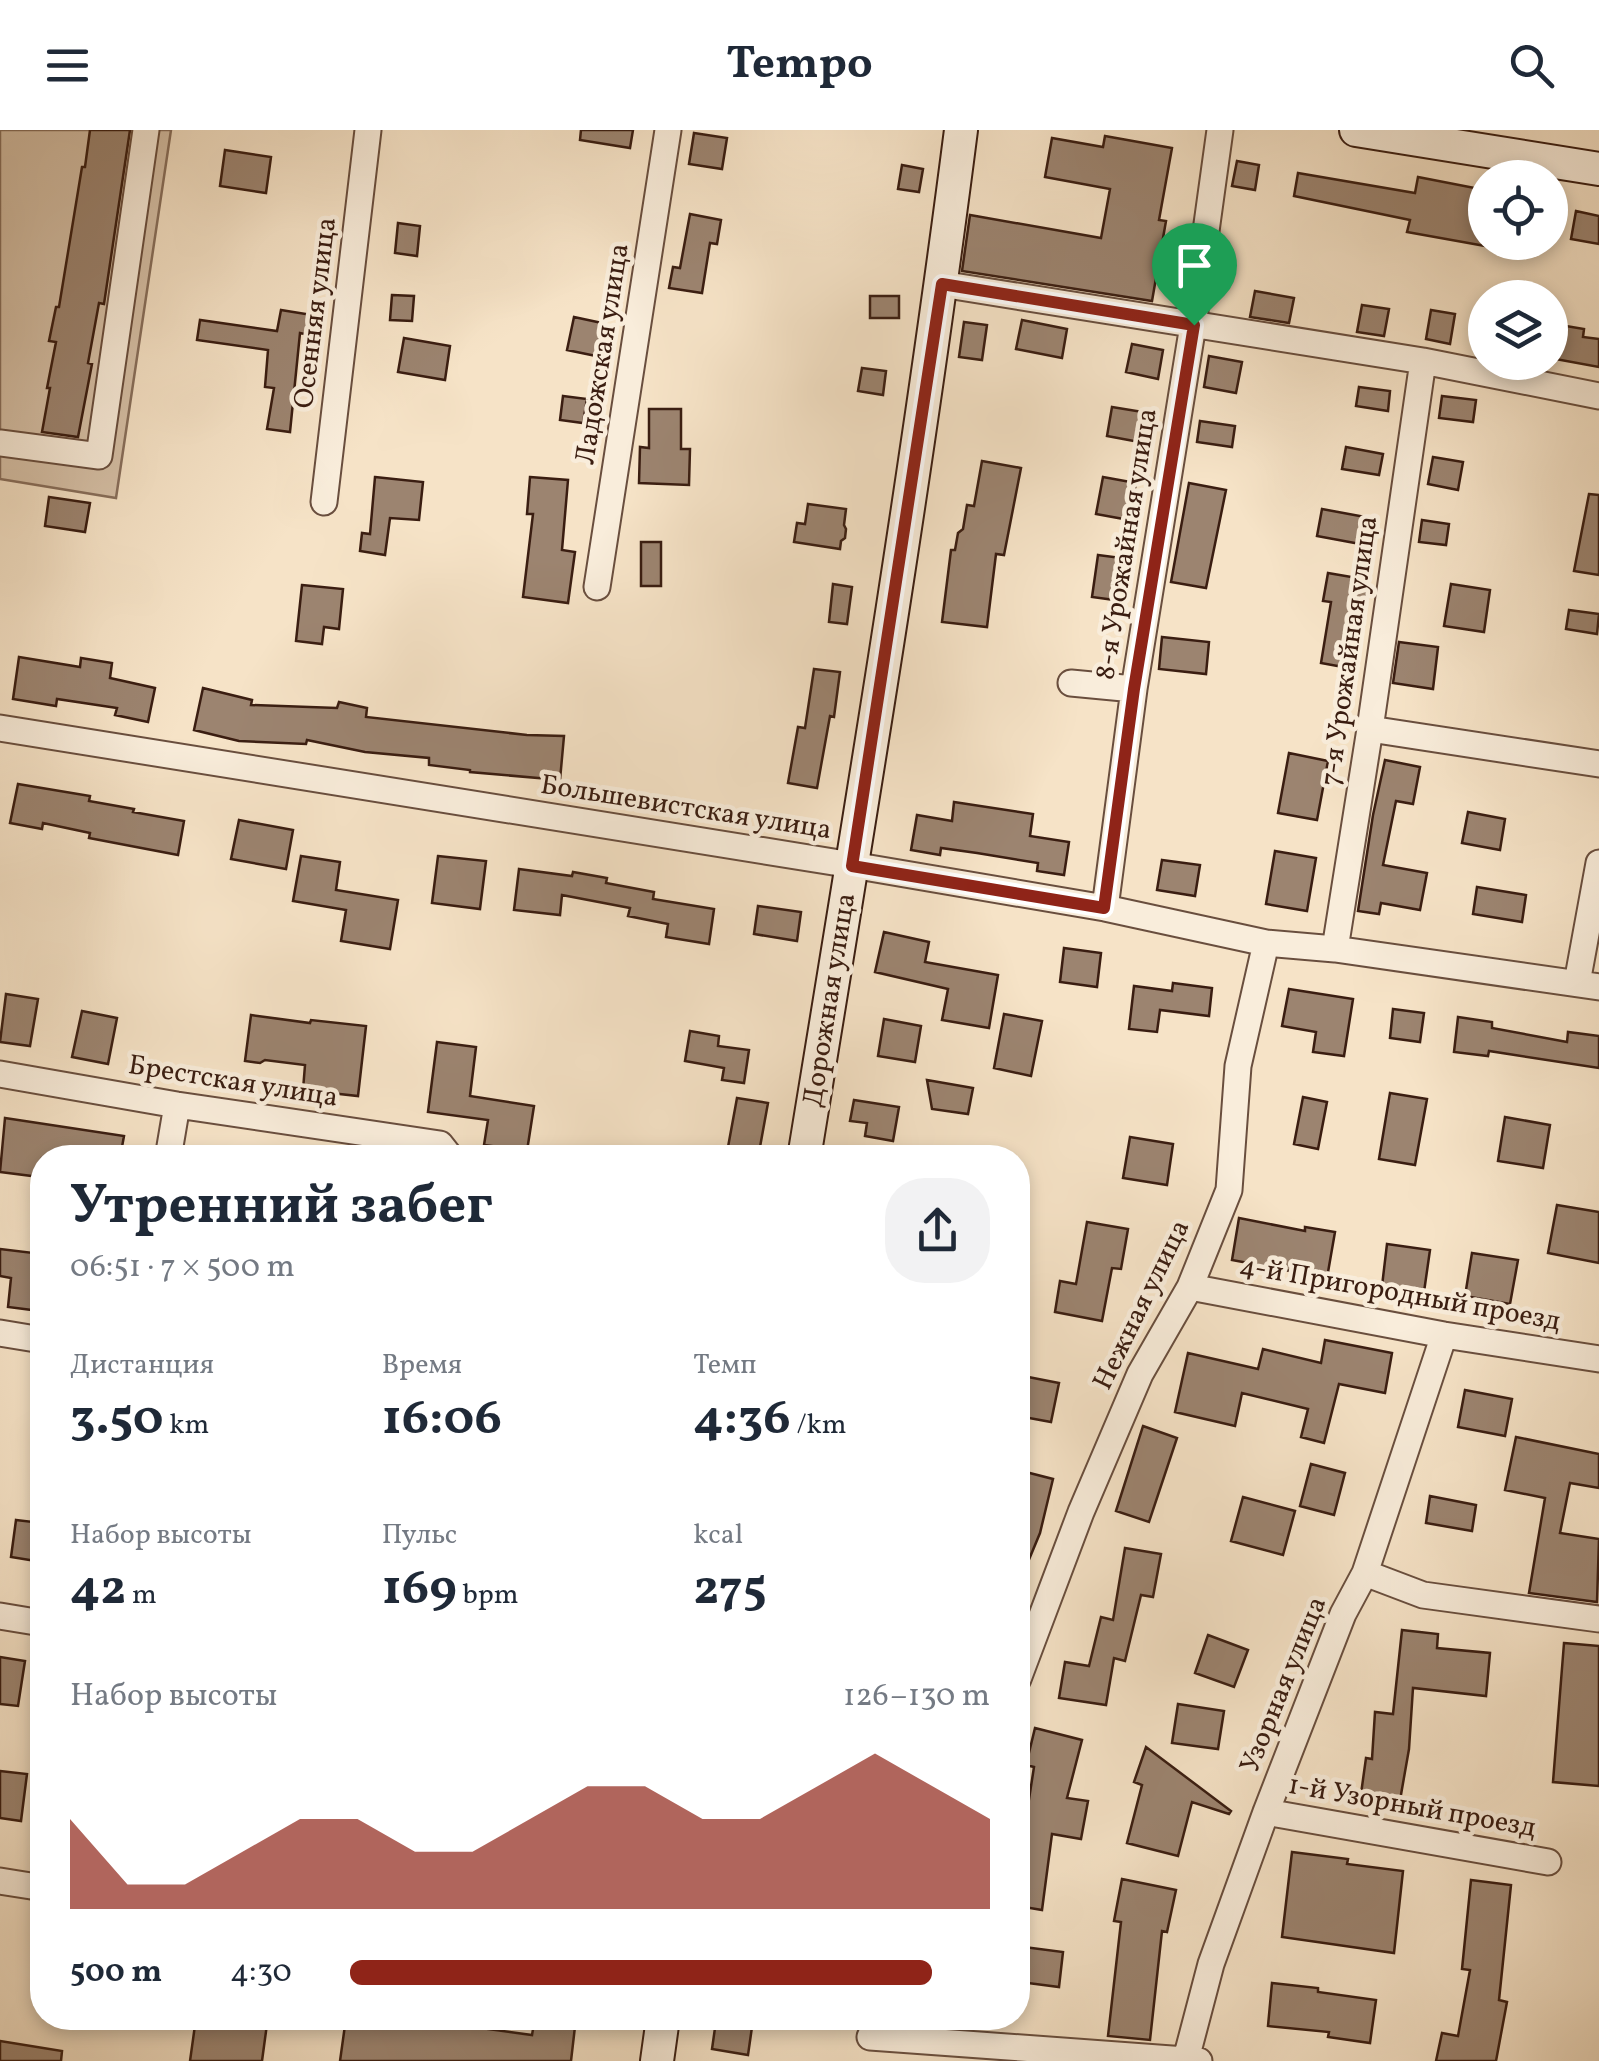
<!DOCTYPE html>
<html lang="ru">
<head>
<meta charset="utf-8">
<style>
	:root { --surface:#fff; --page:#f2f2f3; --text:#1f2937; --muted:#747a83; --accent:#8f2418 }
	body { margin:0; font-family:Vollkorn,serif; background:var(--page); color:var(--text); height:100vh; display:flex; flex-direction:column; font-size:38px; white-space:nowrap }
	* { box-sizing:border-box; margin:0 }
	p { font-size:32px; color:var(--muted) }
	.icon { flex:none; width:55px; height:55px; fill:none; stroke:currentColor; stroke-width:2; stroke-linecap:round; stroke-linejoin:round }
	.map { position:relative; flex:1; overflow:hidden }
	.drawer { position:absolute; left:30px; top:1015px; width:1000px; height:885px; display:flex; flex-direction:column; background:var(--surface); border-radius:40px; box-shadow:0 5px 15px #0003 }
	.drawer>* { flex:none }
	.buttons { position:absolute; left:1468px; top:30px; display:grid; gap:20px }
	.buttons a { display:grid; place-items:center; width:100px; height:100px; border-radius:50%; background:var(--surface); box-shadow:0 5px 15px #0003; font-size:50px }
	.pin { position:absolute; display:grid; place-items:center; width:85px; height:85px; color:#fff; margin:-102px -42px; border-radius:50% 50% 50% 0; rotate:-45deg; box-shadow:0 0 10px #0007 }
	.pin .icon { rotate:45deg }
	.round { display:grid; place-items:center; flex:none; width:105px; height:105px; border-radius:40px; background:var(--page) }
	.overview { display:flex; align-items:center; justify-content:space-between; height:170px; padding:0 40px }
	h1 { font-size:55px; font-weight:700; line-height:75px }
	.stats { display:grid; grid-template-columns:repeat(3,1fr); gap:15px; height:170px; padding:10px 40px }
	.stats div { display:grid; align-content:center }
	.stats b { font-size:50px; font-weight:700 }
	.stats small { font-size:28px; font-weight:400 }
	.stats p { font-size:28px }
	.chart { height:280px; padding:20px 40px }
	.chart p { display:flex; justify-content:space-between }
	.chart svg { width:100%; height:180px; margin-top:10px; fill:var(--accent); opacity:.7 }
	ul { padding:0 40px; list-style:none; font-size:32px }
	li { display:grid; grid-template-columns:160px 120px 1fr; align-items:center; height:75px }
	li i { height:25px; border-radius:12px; background:var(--accent) }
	header { display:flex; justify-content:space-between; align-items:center; height:130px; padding:0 40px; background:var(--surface); font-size:45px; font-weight:700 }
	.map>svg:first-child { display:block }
	.green { fill:#d6c1a8; stroke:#886f5c; stroke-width:2.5 }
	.building { fill:#9c8470; stroke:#3a1d11; stroke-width:2.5 }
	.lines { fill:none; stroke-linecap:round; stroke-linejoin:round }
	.street-casing { stroke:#694e3e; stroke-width:29 }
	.secondary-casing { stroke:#3a1d11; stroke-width:36 }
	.street { stroke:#f9eddb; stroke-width:25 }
	.secondary { stroke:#f9eddb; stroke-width:32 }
	.route-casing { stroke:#fff; stroke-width:20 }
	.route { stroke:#8f2418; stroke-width:12 }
	.labels { text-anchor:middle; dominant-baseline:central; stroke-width:9; stroke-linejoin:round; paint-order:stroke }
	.street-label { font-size:28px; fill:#3a1d11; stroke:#f9eddb }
</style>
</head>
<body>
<header><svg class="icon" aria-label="menu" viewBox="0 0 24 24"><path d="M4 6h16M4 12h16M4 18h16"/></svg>Tempo<svg class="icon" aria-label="search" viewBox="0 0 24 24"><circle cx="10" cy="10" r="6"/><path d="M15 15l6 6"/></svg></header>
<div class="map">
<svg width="1599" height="1931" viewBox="0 0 1599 1931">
	<rect width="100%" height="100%" fill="#f6e3c7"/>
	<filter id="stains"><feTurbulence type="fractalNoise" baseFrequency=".002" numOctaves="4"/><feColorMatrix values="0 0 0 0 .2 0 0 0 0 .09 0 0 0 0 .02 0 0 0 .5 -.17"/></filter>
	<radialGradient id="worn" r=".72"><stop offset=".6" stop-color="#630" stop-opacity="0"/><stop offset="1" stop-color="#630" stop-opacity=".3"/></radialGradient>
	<!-- green -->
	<path class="green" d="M0,0H171L116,368L0,349Z"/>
	<!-- building -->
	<path class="building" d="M90,0H130L104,174L99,173L88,233L92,234L78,307L42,302L50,258H47L56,212L49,211L56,177H59L82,37H85Z
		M581,0H633L630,18L580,10Z
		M694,3L727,8L722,39L689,34Z
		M1105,6L1172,18L1159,90L1166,91L1152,171L962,141L970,85L1101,108L1110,59L1045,47L1052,8L1103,17Z
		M225,20L271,27L266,63L220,56Z
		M1237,31L1259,35L1255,60L1232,56Z
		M902,35L923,39L919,62L898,59Z
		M1298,43L1415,63L1418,47L1485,60V116L1407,102L1410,90L1294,66Z
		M1576,81L1599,86V114L1571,109Z
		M690,84L721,90L717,114L710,113L702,163L669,158L673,137L680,138Z
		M398,93L420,96L417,126L395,123Z
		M1255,161L1294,168L1289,193L1250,187Z
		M392,165L414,166L412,191L390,190Z
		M870,166H899V188H870Z
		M1362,175L1389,179L1384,206L1357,202Z
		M281,180L312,185L309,205L300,203L290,302L267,299L274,258L265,257L268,220L197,210L200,190L277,201Z
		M1431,180L1455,184L1450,214L1426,209Z
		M574,187L602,193L596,226L567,220Z
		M1022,190L1067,199L1062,228L1016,219Z
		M964,192L987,195L982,230L959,227Z
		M1554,194L1584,199L1583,207L1599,209V237L1550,228Z
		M404,208L450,216L445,250L398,242Z
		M1132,214L1163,220L1158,249L1126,242Z
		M1209,226L1242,232L1236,263L1204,257Z
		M862,238L886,241L883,265L858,261Z
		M1359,257L1390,261L1388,281L1356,276Z
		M563,266L587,269L583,293L560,290Z
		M1442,266L1476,270L1473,292L1439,288Z
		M1112,277L1155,284L1150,314L1107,306Z
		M649,279H681V319H690L689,355L639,353L640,317L649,318Z
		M1200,291L1235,296L1232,317L1197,312Z
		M1346,317L1383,324L1379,345L1342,339Z
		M1433,327L1463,332L1458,360L1428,354Z
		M982,331L1021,338L1004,425L996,424L987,497L942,492L951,420H955L958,403L963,399L967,375L974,376Z
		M375,347L423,352L419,390L390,388L385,425L360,421L362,403L370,404Z
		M530,347L568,350L562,420L575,422L568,473L523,467L533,384H527Z
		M1103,347L1136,353L1129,390L1096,384Z
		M1189,353L1226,360L1206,458L1171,452Z
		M1589,364L1599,365V445L1574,441Z
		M49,367L90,373L85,402L45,396Z
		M808,374L846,379L844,395L846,399L845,408L841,411L840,419L794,412L797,393L805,394Z
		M1322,379L1376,389L1371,416L1317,406Z
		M1422,390L1449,394L1446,415L1419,412Z
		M641,412H661V456H641Z
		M1098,425L1129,429L1122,471L1092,467Z
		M1328,443L1369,450L1354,539L1321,533L1331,472L1323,471Z
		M833,454L852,457L847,494L829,492Z
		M1451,454L1490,460L1484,502L1444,496Z
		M302,455L343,459L339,499L324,497L322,514L296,511Z
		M1569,480L1599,484L1597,504L1566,499Z
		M1162,507L1209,512L1206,544L1159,539Z
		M1399,512L1438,517L1433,559L1393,553Z
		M19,527L80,537L81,528L112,533L110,548L155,558L148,592L115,585L117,578L57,569L56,576L13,569Z
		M814,539L840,542L834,587L830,586L817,658L788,653L798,597L805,598Z
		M203,558L252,570L251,575L337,578L339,572L367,578L366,587L527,605L564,606L560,650L470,642V640L429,635V628L365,622L307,610L306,614L239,611L194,600Z
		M1289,623L1328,631L1317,690L1278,683Z
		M1385,630L1420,637L1413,674L1396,671L1383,735L1427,743L1420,780L1381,773L1379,784L1358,781L1373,685Z
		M18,654L90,666L89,671L134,679L133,682L184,691L178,725L89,708L90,703L43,693L42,699L10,693Z
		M954,672L1033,684L1030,706L1069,712L1064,745L1037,741L1038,733L977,723L941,718L940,725L911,720L917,685L952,691Z
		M1468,682L1505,689L1500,720L1462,713Z
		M239,690L293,700L286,739L231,729Z
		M1275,721L1316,728L1307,781L1266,774Z
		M301,726L340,732L336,760L398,770L390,819L341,811L346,780L293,771Z
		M438,726L486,731L480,779L432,773Z
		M1162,730L1200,735L1195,766L1157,760Z
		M519,739L572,746L573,742L607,748L606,753L654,762L653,769L714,779L709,814L666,807L668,794L628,786L630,778L562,765L560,785L514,780Z
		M1477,757L1526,765L1522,792L1473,784Z
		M758,776L801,782L797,811L754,804Z
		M884,802L929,812L925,832L998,845L989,898L942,890L948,859L875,842Z
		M1064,818L1101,823L1097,857L1060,852Z
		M1173,853L1212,858L1209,886L1160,880L1157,902L1129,899L1134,856L1172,861Z
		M1289,859L1353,869L1344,926L1313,922L1316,902L1282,896Z
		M6,864L38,869L30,916L0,912Z
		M1393,879L1424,883L1420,912L1390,908Z
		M82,881L117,888L108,934L72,927Z
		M1004,884L1042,891L1031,946L994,938Z
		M251,885L310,893L311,890L366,896L358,966L303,960L305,935L265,930L260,933L245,931Z
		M1458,887L1492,892V898L1567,912L1568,902L1599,906V938L1489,921L1488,926L1454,922Z
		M884,889L921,896L915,932L878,926Z
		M690,901L719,906L718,916L749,920L744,953L722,950L724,938L685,931Z
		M437,912L476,917L470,966L534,976L527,1021L484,1015L488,990L428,982Z
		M927,950L973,958L968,984L932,979Z
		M1390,963L1427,969L1415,1035L1379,1029Z
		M1303,967L1327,972L1318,1019L1294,1014Z
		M737,968L768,973L758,1028H726Z
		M854,970L899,977L893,1011L865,1006L867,993L850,991Z
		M1505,987L1550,995L1543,1038L1498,1031Z
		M5,988L124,1006L120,1028H42L40,1047L0,1042Z
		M1130,1007L1173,1014L1167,1055L1123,1048Z
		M1557,1075L1599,1082V1133L1548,1123Z
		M1239,1088L1305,1101V1097L1335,1102L1327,1148L1232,1130Z
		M1087,1092L1128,1099L1121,1139L1112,1138L1102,1191L1055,1182L1060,1151L1076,1154Z
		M1387,1114L1430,1120L1424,1162L1382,1156Z
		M0,1119L42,1124L40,1181L8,1177L11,1148L0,1146Z
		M1472,1123L1518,1130L1510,1174L1465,1166Z
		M1325,1210L1392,1223L1385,1263L1339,1254L1324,1313L1301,1307L1308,1279L1242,1263L1235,1296L1175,1282L1188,1223L1258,1239L1263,1219L1321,1233Z
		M1018,1245L1059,1253L1051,1292L1018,1286Z
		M1465,1260L1512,1269L1505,1306L1458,1297Z
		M1143,1296L1177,1308L1149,1392L1116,1381Z
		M1516,1307L1599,1324V1358L1570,1353L1560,1403L1599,1409L1597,1472L1529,1463L1545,1368L1505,1360Z
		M1311,1334L1345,1343L1334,1385L1300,1376Z
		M1018,1340L1053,1349L1040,1403L1018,1456Z
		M1430,1366L1476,1375L1472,1401L1426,1393Z
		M1243,1367L1295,1381L1283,1425L1231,1411Z
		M16,1390L42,1393V1432L11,1427Z
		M1125,1418L1161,1424L1153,1467L1141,1465L1125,1531L1114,1528L1106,1575L1059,1568L1065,1532L1089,1536L1101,1487L1113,1490Z
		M1402,1500L1438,1504L1437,1518L1490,1523L1486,1566L1413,1558L1409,1619L1399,1676L1360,1671L1366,1628L1372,1629L1375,1582L1393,1584Z
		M1208,1505L1248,1520L1234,1557L1195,1543Z
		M1564,1513L1599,1516V1656L1553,1652Z
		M0,1527L25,1531L18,1576L0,1574Z
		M1178,1574L1224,1581L1218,1619L1172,1613Z
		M1035,1598L1082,1610L1067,1668L1088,1671L1081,1709L1052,1704L1042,1780L1018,1776V1727H1020L1034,1637L1026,1635Z
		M1146,1617L1231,1681L1229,1684L1192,1672L1178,1726L1127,1713L1142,1655L1134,1652Z
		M0,1641L27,1644L21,1691L0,1688Z
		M1292,1722L1348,1729L1347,1734L1403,1741L1394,1823L1282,1807Z
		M1122,1749L1176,1760L1167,1802L1162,1801L1150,1910L1108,1906L1121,1792L1114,1791Z
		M1471,1750L1511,1755L1499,1870L1507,1872L1496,1931H1436L1442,1903L1458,1906L1470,1840L1462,1839Z
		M1024,1817L1063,1822L1059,1857L1020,1852Z
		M1272,1853L1318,1858V1862L1376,1870L1370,1913L1328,1907L1329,1902L1268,1896Z
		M196,1888H219L267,1894L262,1931H190Z
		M346,1888H408L532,1905L535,1888H576L571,1931H340Z
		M716,1891L752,1897L748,1925L712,1919Z
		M0,1911L62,1921L61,1931H0Z"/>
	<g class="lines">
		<defs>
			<path id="street" d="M941,154L1423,231L1599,266
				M0,313L99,326L146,0
				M324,372L368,0
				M597,457L668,0
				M1071,553L1134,559
				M0,598L852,735L1105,778L1266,813L1335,819L1599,857
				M1370,599L1599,634
				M1105,778L1134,559L1193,195L1220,0
				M1335,819L1370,599L1423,231
				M1577,853L1599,733
				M0,944L177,975L440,1014L451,1028
				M168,1028L177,975
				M1190,1157L1444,1205L1599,1229
				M0,1203L42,1210
				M1365,1443L1423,1465L1599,1489
				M0,1486L42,1493
				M1018,1549L1081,1382L1140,1244L1190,1157L1229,1060L1238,936L1266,813
				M1266,1682L1548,1732
				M0,1751L31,1756L42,1753
				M878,1888L870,1907L1199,1931
				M1186,1929L1211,1834L1266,1682L1343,1484L1365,1443L1444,1205"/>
			<path id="secondary" d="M1356,0L1599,39
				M804,1028C860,686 917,344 961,0
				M657,1931L663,1888"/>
		</defs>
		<!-- street casing -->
		<use href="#street" class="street-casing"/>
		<!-- secondary casing -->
		<use href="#secondary" class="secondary-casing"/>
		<!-- street -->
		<use href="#street" class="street"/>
		<!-- secondary -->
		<use href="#secondary" class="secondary"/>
	</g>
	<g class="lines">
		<defs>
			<path id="route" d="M942,154L1194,195L1134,559L1104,778L852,736Z"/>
		</defs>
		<!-- route casing -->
		<use href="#route" class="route-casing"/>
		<!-- route -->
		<use href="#route" class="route"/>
	</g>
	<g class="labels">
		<!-- street labels -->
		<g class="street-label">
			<text transform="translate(316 183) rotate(-83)">Осенняя улица</text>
			<text transform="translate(603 224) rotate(-81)">Ладожская улица</text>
			<text transform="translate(1127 414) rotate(-81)">8-я Урожайная улица</text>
			<text transform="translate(1350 521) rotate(-82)">7-я Урожайная улица</text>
			<text transform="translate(686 678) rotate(9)">Большевистская улица</text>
			<text transform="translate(830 870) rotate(-81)">Дорожная улица</text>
			<text transform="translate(233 952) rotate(9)">Брестская улица</text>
			<text transform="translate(1400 1164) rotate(10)">4-й Пригородный проезд</text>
			<text transform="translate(1142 1175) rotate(-64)">Нежная улица</text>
			<text transform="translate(1284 1555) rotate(-68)">Узорная улица</text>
			<text transform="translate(1412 1677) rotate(10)">1-й Узорный проезд</text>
		</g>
	</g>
	<rect width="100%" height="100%" filter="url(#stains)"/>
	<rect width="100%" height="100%" fill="url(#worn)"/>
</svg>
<div class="buttons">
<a><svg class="icon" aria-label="locate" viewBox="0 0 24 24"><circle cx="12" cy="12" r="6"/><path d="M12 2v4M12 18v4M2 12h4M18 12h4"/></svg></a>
<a><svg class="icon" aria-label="layers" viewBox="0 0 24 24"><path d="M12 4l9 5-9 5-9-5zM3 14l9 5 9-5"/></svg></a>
</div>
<div class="pin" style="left:1194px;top:195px;background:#1e9e55"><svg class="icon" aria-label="arrive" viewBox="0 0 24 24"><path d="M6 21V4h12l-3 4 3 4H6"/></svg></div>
<section class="drawer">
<div class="overview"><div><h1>Утренний забег</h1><p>06:51 · 7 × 500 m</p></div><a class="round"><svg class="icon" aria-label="share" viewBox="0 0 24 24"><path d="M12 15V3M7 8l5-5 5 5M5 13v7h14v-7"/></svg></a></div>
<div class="stats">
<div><p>Дистанция</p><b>3.50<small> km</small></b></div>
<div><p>Время</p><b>16:06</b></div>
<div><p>Темп</p><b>4:36<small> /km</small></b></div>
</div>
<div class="stats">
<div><p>Набор высоты</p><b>42<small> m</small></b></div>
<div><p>Пульс</p><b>169<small> bpm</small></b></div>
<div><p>kcal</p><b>275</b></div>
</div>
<div class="chart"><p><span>Набор высоты</span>126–130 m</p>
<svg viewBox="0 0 160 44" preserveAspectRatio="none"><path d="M0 44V22L10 38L20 38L30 30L40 22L50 22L60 30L70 30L80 22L90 14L100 14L110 22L120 22L130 14L140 6L150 14L160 22V44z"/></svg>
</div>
<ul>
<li><b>500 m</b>4:30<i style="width:91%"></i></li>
</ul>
</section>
</div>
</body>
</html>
